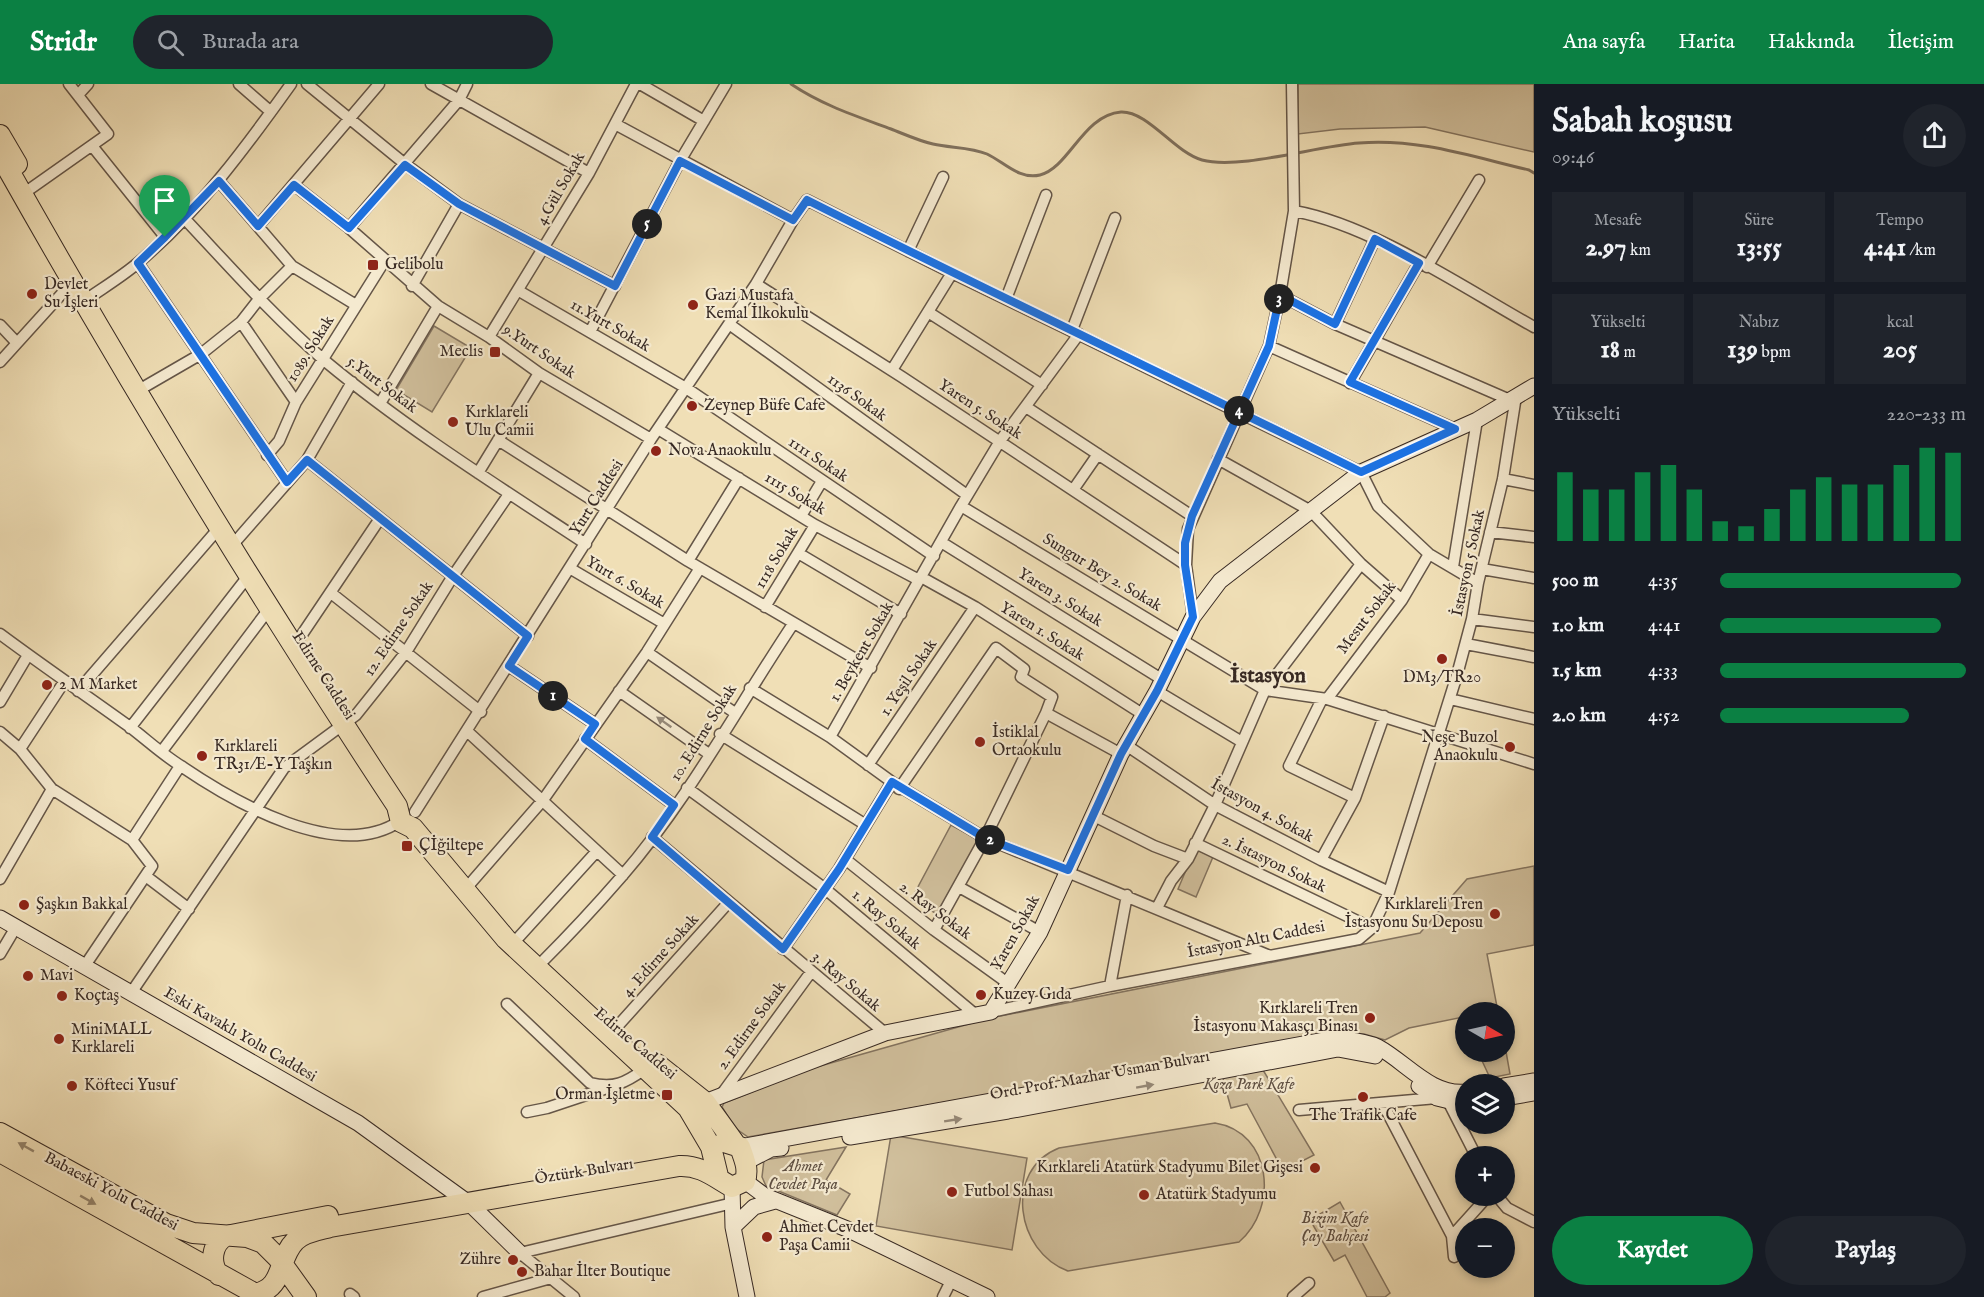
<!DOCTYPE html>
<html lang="tr">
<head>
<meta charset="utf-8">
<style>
	:root { --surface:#171b24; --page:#20242c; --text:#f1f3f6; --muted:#9ea1a6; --accent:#0b8043 }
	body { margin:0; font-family:"IM FELL English",serif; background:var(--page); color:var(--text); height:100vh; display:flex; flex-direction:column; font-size:22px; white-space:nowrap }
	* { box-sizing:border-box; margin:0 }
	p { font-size:20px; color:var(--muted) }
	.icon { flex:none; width:33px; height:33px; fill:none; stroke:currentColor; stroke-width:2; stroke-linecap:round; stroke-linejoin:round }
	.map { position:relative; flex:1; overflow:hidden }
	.side { display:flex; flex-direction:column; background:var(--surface); width:450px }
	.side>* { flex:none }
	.needle { width:39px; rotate:99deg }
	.fabs { position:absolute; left:1455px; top:918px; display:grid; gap:12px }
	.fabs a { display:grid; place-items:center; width:60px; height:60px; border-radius:50%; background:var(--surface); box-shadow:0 3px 9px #0003; font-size:30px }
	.pin { position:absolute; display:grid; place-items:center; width:51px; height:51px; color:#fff; margin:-62px -26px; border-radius:50% 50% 50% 0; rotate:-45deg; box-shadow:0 0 6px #0007 }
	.pin .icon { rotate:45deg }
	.km { position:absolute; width:30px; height:30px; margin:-15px; border-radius:50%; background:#222; color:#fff; font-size:16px; line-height:30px; text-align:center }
	.round { display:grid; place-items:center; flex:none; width:63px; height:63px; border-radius:32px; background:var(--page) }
	.headline { display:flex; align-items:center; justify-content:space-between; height:102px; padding:0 18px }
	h1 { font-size:33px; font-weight:700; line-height:45px }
	.figures { display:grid; grid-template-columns:repeat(3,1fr); gap:9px; height:102px; padding:6px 18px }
	.figures div { display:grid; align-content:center; border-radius:0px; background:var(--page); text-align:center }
	.figures b { font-size:26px; font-weight:700 }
	.figures small { font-size:16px; font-weight:400 }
	.figures p { font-size:16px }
	.chart { height:168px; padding:12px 18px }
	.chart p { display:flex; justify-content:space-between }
	.chart svg { width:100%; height:108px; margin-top:6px; stroke:var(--accent); stroke-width:6 }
	.action { display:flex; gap:12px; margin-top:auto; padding:12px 18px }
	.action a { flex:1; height:69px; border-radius:36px; background:var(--accent); color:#fff; font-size:24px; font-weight:700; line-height:69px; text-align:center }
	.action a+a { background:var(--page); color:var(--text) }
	ul { padding:0 18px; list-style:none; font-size:20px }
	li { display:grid; grid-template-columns:96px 72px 1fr; align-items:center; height:45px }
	li i { height:15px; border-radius:8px; background:var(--accent) }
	header { display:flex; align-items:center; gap:36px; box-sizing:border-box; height:84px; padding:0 30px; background:var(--accent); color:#fff }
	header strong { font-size:28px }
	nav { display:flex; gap:33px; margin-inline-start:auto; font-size:21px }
	.search { width:420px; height:54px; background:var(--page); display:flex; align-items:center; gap:15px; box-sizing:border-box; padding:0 21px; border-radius:33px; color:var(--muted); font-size:22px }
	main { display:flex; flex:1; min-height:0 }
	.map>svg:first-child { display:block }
	.green { fill:#d1c09d; stroke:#847460; stroke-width:1.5 }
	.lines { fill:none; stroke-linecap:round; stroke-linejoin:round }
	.stream { stroke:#80715d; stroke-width:3 }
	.street-casing { stroke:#655648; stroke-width:13 }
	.secondary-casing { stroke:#372923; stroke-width:17 }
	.highway-casing { stroke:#372923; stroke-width:22 }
	.street { stroke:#f5ead0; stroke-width:10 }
	.secondary { stroke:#f5ead0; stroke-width:15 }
	.highway { stroke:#f0dfb6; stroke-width:20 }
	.oneway { fill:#968a7a }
	.oneway2 { fill:#94846c }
	.route-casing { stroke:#fff; stroke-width:12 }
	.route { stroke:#1a73e8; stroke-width:8 }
	.poi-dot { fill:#8f2418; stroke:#f5ead0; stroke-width:2 }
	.labels { text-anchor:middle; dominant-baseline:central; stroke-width:4.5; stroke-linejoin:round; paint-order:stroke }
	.street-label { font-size:16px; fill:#372923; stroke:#f5ead0 }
	.poi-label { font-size:16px; fill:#372923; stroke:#f5ead0; text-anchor:start }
	.park-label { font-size:16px; font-style:italic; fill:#5e4f42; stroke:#f5ead0 }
	.district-label { font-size:22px; font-weight:bold; fill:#372923; stroke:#f5ead0 }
</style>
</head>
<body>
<header>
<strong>Stridr</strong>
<div class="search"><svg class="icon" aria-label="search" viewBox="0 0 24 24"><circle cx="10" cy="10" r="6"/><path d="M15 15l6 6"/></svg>Burada ara</div>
<nav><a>Ana sayfa</a><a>Harita</a><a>Hakkında</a><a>İletişim</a></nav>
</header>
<main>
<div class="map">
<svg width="1534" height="1213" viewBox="0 0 1534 1213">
	<rect width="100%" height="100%" fill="#f0dfb6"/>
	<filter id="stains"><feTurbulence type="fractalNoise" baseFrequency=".00333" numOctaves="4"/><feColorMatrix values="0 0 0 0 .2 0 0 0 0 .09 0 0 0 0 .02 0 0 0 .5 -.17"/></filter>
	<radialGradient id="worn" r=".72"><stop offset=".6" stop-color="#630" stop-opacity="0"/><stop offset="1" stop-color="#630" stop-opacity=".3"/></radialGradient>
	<!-- green -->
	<path class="green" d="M1298,0H1534V68L1425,43L1340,45L1298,50Z
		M434,242L471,264L432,328L396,306Z
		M951,741L979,756L939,831L911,816Z
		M1195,765L1213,773L1196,813L1178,805Z
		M1534,782V861L1487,870L1498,928H1466L1465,939L1463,933L1409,944L1385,956L1364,950H1332L748,1053L735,1044L722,1023L724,1019L813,984L990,934L1420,849L1467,795Z
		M1505,962L1510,990L1490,994L1478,968H1504Z
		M1260,981L1314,1071L1283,1087L1247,1020L1231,1024L1221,988Z
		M1215,1039C1272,1048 1279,1124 1239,1158L1068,1187C1016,1168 1003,1086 1059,1064Z
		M891,1051L1027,1074L1012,1166L876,1142Z
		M846,1063L826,1096L850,1110L837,1131L766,1102L762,1093L764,1076Z
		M1340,1118L1390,1209L1385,1213H1367L1345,1171L1334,1177L1310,1136Z"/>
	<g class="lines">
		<!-- stream -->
		<path class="stream" d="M791,0C822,21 856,32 891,45C904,50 919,57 933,60C950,64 971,63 987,70C1004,78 1019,96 1040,91C1069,84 1083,31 1121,28C1148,27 1174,68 1202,76C1240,86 1316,62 1359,59C1418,54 1473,73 1529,86L1534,89"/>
		<defs>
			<path id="street" d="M239,0L271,28
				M307,0L405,80L459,120L615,202
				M431,0L589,89
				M640,0L704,37
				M78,11L88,0
				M615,40L793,136
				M93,63L165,153
				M219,97L292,182L356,221
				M294,101L349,144L438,222L489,253L539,289L651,355
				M30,105L108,50L69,0
				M1294,127C1372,141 1464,204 1534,243
				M184,134C230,183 274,233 325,277C407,345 498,402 586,460
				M258,142L379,0
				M349,144L459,16L467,0
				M908,167L943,93
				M138,179L287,398
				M1427,183L1479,96
				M952,189L1361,388L1378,422L1429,470L1478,499
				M756,200L902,293L1186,481
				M412,202L459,120
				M519,207L686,304L934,472
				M1280,211L1335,240L1510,316
				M90,213C106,202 124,191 139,178C199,127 246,63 291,0
				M1006,215L1046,111
				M928,228L1042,301
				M241,238L296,318
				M729,240L967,411
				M1335,240L1375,155
				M0,241L17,259
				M1072,246L1115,134
				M590,248L680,77L726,0
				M489,253L589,89L636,0
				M1269,262L1455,345
				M0,278L67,204
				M1350,299L1419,179
				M144,303L201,270L241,238L259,215L292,182
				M381,318L438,222
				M1026,323L1192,432
				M658,345L815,441L919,496
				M498,356L688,477L871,584
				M267,371L279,357L296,318L385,176
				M1218,375L1311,427L1361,480L1402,516
				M307,376L528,552
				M478,389L539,289
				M1503,395L1534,401
				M1073,406L1098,370
				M961,422L1265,606L1327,615L1534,680
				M801,432L822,397
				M1490,448L1534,453
				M236,457L307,376L352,298
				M941,458L1163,596
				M798,469L901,530
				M688,477L739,394
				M1453,483L1477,336
				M571,485L663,539
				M1482,485L1534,494
				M921,493L975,523L1144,631
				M331,509L481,628
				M765,523L815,441
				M1193,533L1186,481L1188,445L1269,262L1280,211L1294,127L1292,0
				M1472,535L1534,543
				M0,550C43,582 87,612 130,643C147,656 163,671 181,682C234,718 338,779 400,737
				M299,555L379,436
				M1466,560L1534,573
				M647,568L735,629
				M509,582L595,640
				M750,604L830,653L892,698L985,754L1270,872
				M78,607L219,444
				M619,607L709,670
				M1157,607L1242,658
				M1322,615L1289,682L1355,714
				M1327,615L1402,516L1429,470
				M1450,615L1534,635
				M0,618L28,571
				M130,644L249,491
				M0,648L20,665L64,598
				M468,648L623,791
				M720,650L866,741
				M830,653L961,422L1000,357L1079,250
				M585,655L674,721
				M1126,661L1215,721L1321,776L1389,808
				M20,665L52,705
				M162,667L272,521
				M868,681L975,523
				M687,704L824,804L976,931
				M899,705L996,564L1024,585L1021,593L1052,613L1046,629
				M415,728L651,355L756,200L793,136L807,116L952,189L892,286
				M1092,731L1154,762L1188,775
				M652,753L885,949
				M1195,759L1372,844
				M845,775L934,846L1009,900
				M1321,776L1355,714L1384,632
				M147,793L189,825
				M0,795L52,705L132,756
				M469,801L543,716L647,568L700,484
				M959,803L1040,848
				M1157,824L1171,797L1188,775L1215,721L1265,606L1361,480
				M934,846L985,754L1046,629L1121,670
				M518,854L597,767
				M783,865L839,785L892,698
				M0,870L16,843
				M541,879C569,851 596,822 622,792C688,716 737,624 793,540
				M84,883L152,782L132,756L180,682
				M1110,902L1127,811
				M131,909L284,684L356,631L376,606L406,568L453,492L509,410
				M507,920L590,999C614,1005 625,999 645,985
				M991,928L1110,902L1359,855L1372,844L1389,808L1457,591L1472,535L1478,499L1503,395L1516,312
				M615,945L729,818
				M721,1011L811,888
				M1449,1019L1476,1072
				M1383,1020L1452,1152
				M1299,1026L1437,1014
				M527,1028L547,1024L607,1004
				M1497,1112L1507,1124L1534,1138
				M520,1169L733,1119
				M520,1169L574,1213
				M1454,1173L1452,1152L1488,1112
				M350,1210L354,1213
				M483,1213L551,1194
				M943,1213L952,1195
				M1293,1213L1309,1199"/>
			<path id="secondary" d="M0,834L358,1039L470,1120L520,1169
				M1419,1002L1437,1014L1466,1021
				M1504,1002L1534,997
				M1504,1014L1534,1009
				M705,1018L885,949L991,928L1040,848L1121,670L1157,607L1193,533L1220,497L1361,388L1477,336L1534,302
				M850,1053L1008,1027L1338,965L1375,972
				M740,1063L1336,954C1350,956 1365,957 1378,963C1406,978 1431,1012 1466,1008
				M746,1078L771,1065L781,1064
				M745,1097L765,1112L847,1145L987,1213
				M732,1103L733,1143L747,1213
				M733,1143L754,1123L775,1117"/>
			<path id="highway" d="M0,51L17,80
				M0,71C125,293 257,510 397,722L401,738L413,744L506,855L688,1024L711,1063L718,1092
				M657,980L705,1018L736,1061
				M0,1049L166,1140L193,1149L247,1153L263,1159L278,1174L306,1213
				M0,1068L261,1213
				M219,1191C209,1179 212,1159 226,1152L328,1132
				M254,1210C285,1205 277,1175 295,1157C303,1148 318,1146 330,1143L679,1082C701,1081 714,1093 732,1103L745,1097C749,1084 744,1075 740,1063L724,1058"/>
		</defs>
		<!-- street casing -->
		<use href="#street" class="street-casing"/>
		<!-- secondary casing -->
		<use href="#secondary" class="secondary-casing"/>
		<!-- highway casing -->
		<use href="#highway" class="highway-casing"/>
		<!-- street -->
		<use href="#street" class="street"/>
		<!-- secondary -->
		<use href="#secondary" class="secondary"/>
		<!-- highway -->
		<use href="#highway" class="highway"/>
	</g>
	<!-- one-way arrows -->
	<defs><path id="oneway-solid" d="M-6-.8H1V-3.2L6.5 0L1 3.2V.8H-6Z" transform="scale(1.5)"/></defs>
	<g class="oneway">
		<use href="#oneway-solid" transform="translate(664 638) rotate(-145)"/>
		<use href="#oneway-solid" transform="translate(1145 1002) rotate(-10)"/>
		<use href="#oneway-solid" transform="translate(953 1036) rotate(-9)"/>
	</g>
	<g class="oneway2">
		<use href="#oneway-solid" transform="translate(26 1063) rotate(-151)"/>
		<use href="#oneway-solid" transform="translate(88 1116) rotate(29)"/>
	</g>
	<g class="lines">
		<defs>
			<path id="route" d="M165,153L138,179L287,398L307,376L528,552L509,582L595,640L585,655L674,721L652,753L783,865L839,785L892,698L985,754L1068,786L1121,670L1157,607L1193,533L1185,481V459L1192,432L1269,262L1280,211L1335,240L1375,155L1419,179L1350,298L1455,345L1361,388C1177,296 991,209 807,116L793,136L680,77L615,202L459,120L405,81L349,144L294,101L258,142L219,97L165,153"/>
		</defs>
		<!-- route casing -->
		<use href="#route" class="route-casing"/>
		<!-- route -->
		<use href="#route" class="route"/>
	</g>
	<!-- markers -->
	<g class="poi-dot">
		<rect x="367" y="175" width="12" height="12" rx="3"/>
		<circle cx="32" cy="210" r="6"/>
		<circle cx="693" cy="221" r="6"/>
		<rect x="489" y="262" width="12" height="12" rx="3"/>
		<circle cx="692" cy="322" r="6"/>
		<circle cx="453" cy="338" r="6"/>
		<circle cx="656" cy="367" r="6"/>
		<circle cx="1442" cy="575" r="6"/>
		<circle cx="47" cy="601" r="6"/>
		<circle cx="980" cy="658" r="6"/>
		<circle cx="1510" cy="663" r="6"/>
		<circle cx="202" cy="672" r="6"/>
		<rect x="401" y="756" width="12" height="12" rx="3"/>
		<circle cx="24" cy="821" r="6"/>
		<circle cx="1495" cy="830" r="6"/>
		<circle cx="28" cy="892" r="6"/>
		<circle cx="981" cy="911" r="6"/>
		<circle cx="62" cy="912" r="6"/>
		<circle cx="1370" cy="934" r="6"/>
		<circle cx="59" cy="955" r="6"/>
		<circle cx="72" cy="1002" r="6"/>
		<rect x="661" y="1005" width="12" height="12" rx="3"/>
		<circle cx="1363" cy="1013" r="6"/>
		<circle cx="1315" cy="1084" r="6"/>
		<circle cx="952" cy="1108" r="6"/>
		<circle cx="1144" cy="1111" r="6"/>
		<circle cx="767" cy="1153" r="6"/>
		<circle cx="513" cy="1176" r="6"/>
		<circle cx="522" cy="1188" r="6"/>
	</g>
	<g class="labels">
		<!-- street labels -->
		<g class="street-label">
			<text transform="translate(561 105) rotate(-60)">4.Gül Sokak</text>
			<text transform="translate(610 242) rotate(30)">11.Yurt Sokak</text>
			<text transform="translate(311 265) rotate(-58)">1089. Sokak</text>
			<text transform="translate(539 268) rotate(34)">9.Yurt Sokak</text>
			<text transform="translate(382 301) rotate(37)">5.Yurt Sokak</text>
			<text transform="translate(857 314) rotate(36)">1136 Sokak</text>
			<text transform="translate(980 326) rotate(33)">Yaren 5. Sokak</text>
			<text transform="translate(818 376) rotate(34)">1111 Sokak</text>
			<text transform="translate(795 410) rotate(31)">1115 Sokak</text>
			<text transform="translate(597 414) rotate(-58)">Yurt Caddesi</text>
			<text transform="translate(777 474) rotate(-59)">1118 Sokak</text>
			<text transform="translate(1469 479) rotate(-78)">İstasyon 5 Sokak</text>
			<text transform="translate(1102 489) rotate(31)">Sungur Bey 2. Sokak</text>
			<text transform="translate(625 499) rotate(30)">Yurt 6. Sokak</text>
			<text transform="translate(1060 514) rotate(32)">Yaren 3. Sokak</text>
			<text transform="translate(1367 534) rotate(-53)">Mesut Sokak</text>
			<text transform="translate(399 545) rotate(-56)">12. Edirne Sokak</text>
			<text transform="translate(1042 548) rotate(32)">Yaren 1. Sokak</text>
			<text transform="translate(862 568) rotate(-60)">1. Beykent Sokak</text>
			<text transform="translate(323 592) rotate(57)">Edirne Caddesi</text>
			<text transform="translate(909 594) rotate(-56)">1. Yeşil Sokak</text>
			<text transform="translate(704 649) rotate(-58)">10. Edirne Sokak</text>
			<text transform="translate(1262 727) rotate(29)">İstasyon 4. Sokak</text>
			<text transform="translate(1274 780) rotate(26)">2. İstasyon Sokak</text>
			<text transform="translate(935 827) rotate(37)">2. Ray Sokak</text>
			<text transform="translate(886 836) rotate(40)">1. Ray Sokak</text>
			<text transform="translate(1016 849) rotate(-61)">Yaren Sokak</text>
			<text transform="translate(1256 856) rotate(-11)">İstasyon Altı Caddesi</text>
			<text transform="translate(661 872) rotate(-48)">4. Edirne Sokak</text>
			<text transform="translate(846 898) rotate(40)">3. Ray Sokak</text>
			<text transform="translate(752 942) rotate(-54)">2. Edirne Sokak</text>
			<text transform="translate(240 951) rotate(30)">Eski Kavaklı Yolu Caddesi</text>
			<text transform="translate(635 960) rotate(40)">Edirne Caddesi</text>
			<text transform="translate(1100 992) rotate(-10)">Ord. Prof. Mazhar Usman Bulvarı</text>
			<text transform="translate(584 1088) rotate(-9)">Öztürk Bulvarı</text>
			<text transform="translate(111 1108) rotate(28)">Babaeski Yolu Caddesi</text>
		</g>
		<!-- poi labels -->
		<g class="poi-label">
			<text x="385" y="181">Gelibolu</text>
			<text x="44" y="201">Devlet<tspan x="44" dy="18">Su İşleri</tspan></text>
			<text x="705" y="212">Gazi Mustafa<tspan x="705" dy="18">Kemal İlkokulu</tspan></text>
			<text x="483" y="268" text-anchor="end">Meclis</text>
			<text x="704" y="322">Zeynep Büfe Cafe</text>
			<text x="465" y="329">Kırklareli<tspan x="465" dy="18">Ulu Camii</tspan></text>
			<text x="668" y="367">Nova Anaokulu</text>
			<text x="1442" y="594" text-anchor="middle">DM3/TR20</text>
			<text x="59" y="601">2 M Market</text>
			<text x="992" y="649">İstiklal<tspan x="992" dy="18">Ortaokulu</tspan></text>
			<text x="1498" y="654" text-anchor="end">Neşe Buzol<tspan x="1498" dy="18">Anaokulu</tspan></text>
			<text x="214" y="663">Kırklareli<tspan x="214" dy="18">TR31/E-Y Taşkın</tspan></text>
			<text x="419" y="762">Çİğiltepe</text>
			<text x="36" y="821">Şaşkın Bakkal</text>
			<text x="1483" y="821" text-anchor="end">Kırklareli Tren<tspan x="1483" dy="18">İstasyonu Su Deposu</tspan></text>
			<text x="40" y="892">Mavi</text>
			<text x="993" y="911">Kuzey Gıda</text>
			<text x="74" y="912">Koçtaş</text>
			<text x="1358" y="925" text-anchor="end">Kırklareli Tren<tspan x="1358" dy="18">İstasyonu Makasçı Binası</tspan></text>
			<text x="71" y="946">MiniMALL<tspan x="71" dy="18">Kırklareli</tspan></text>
			<text x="84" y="1002">Köfteci Yusuf</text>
			<text x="655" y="1011" text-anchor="end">Orman İşletme</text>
			<text x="1363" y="1032" text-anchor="middle">The Trafik Cafe</text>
			<text x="1303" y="1084" text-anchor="end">Kırklareli Atatürk Stadyumu Bilet Gişesi</text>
			<text x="964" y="1108">Futbol Sahası</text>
			<text x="1156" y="1111">Atatürk Stadyumu</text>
			<text x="779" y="1144">Ahmet Cevdet<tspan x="779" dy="18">Paşa Camii</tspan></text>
			<text x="501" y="1176" text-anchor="end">Zühre</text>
			<text x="534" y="1188">Bahar İlter Boutique</text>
		</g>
		<!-- park labels -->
		<g class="park-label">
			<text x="1249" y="1001">Koza Park Kafe</text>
			<text x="803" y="1083">Ahmet<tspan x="803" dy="18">Cevdet Paşa</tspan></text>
			<text x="1335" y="1135">Bizim Kafe<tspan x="1335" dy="18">Çay Bahçesi</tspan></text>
		</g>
		<!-- district labels -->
		<g class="district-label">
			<text x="1268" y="592">İstasyon</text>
		</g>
	</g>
	<rect width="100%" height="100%" filter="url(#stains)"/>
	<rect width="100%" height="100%" fill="url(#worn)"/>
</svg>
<div class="fabs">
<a><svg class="needle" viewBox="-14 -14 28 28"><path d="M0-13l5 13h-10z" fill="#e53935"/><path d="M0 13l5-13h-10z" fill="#9ea1a6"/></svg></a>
<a><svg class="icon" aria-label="layers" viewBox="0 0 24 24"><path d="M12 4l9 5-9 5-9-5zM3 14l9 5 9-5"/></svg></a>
<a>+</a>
<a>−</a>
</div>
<div class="pin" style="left:165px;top:153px;background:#1e9e55"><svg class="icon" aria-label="arrive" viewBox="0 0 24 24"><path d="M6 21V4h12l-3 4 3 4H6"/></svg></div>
<b class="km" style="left:553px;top:612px">1</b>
<b class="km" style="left:990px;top:756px">2</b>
<b class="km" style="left:1279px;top:215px">3</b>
<b class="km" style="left:1239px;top:327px">4</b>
<b class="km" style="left:647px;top:140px">5</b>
</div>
<section class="side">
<div class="headline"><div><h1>Sabah koşusu</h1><p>09:46</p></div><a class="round"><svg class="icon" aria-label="share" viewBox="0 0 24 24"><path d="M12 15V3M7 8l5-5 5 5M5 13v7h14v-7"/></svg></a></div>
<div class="figures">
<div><p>Mesafe</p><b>2.97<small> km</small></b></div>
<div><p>Süre</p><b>13:55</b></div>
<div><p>Tempo</p><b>4:41<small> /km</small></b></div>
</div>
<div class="figures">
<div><p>Yükselti</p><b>18<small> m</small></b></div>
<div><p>Nabız</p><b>139<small> bpm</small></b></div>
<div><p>kcal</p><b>205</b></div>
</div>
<div class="chart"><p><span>Yükselti</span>220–233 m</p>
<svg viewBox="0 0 160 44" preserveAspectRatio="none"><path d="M5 44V16M15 44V23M25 44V23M35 44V16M45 44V13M55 44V23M65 44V36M75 44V38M85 44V31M95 44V23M105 44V18M115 44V21M125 44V21M135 44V13M145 44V6M155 44V8"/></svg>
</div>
<ul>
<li><b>500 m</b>4:35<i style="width:98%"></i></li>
<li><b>1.0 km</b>4:41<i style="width:90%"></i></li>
<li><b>1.5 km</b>4:33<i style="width:100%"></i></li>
<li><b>2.0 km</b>4:52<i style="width:77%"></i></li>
</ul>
<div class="action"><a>Kaydet</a><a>Paylaş</a></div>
</section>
</main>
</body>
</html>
